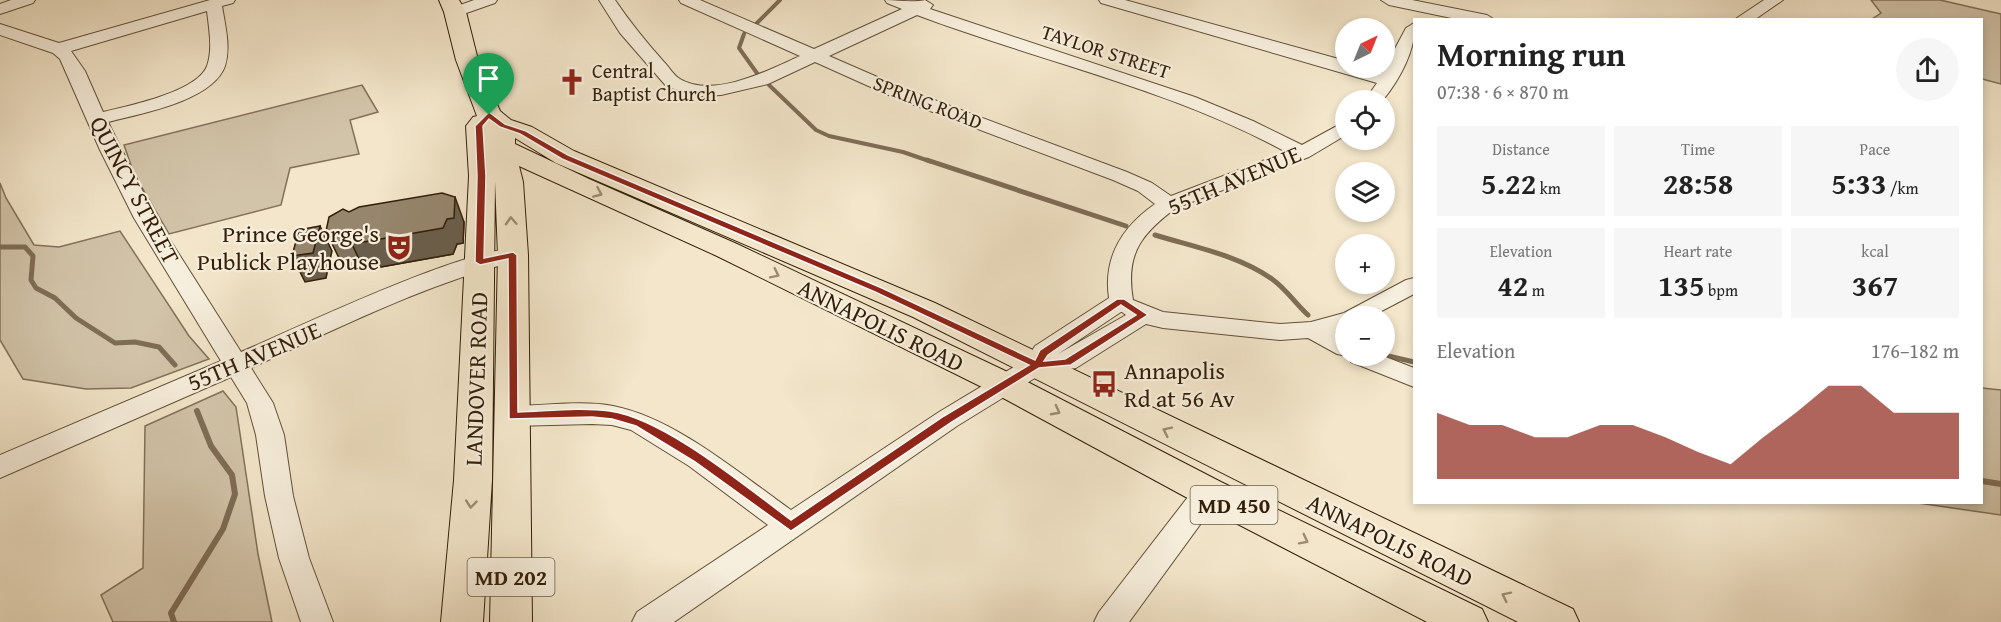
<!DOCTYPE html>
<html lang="en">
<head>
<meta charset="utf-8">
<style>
	:root { --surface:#fff; --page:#f6f6f6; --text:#222; --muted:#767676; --accent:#8f2418 }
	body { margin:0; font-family:"Gentium Book Plus",serif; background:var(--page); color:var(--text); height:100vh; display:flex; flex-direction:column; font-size:22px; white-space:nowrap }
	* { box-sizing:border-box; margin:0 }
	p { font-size:20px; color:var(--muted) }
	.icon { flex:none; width:33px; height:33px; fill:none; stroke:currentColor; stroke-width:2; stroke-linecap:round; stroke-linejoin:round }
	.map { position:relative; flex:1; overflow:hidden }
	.drawer { position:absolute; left:1413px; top:18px; width:570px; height:486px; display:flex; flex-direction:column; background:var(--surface); border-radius:0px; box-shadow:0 3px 9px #0003 }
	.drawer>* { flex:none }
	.needle { width:39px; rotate:43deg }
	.tools { position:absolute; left:1335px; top:18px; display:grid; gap:12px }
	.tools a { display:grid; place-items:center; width:60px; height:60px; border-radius:50%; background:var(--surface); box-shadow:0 3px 9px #0003; font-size:30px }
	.pin { position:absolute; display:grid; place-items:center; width:51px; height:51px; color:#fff; margin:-62px -26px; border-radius:50% 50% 50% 0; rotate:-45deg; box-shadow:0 0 6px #0007 }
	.pin .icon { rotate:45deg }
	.round { display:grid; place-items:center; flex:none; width:63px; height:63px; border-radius:32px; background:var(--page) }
	.overview { display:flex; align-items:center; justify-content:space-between; height:102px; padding:0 24px }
	h1 { font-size:33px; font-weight:700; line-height:45px }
	.metrics { display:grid; grid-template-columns:repeat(3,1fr); gap:9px; height:102px; padding:6px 24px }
	.metrics div { display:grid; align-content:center; border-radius:0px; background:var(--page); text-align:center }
	.metrics b { font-size:30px; font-weight:700 }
	.metrics small { font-size:16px; font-weight:400 }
	.metrics p { font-size:16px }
	.chart { height:168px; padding:12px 24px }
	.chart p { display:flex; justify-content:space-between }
	.chart svg { width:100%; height:108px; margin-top:6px; fill:var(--accent); opacity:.7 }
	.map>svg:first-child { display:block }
	.green { fill:#d2c4a9; stroke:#827159; stroke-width:1.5 }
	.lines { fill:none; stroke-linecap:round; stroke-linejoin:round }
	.stream-far2 { stroke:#7e6d55; stroke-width:4 }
	.stream-far1 { stroke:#7e6d55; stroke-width:5 }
	.stream { stroke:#7e6d55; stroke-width:6 }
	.minor-casing { stroke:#625039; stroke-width:2 }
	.major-casing { stroke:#321e09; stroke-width:2 }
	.minor { fill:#f7efdd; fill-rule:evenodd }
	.major { fill:#f3e6ca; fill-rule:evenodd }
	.wall { fill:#81735e; stroke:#321e09; stroke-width:1.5 }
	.shaded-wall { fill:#695e4c; stroke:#321e09; stroke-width:1.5 }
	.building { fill:#96866d; stroke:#321e09; stroke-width:1.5 }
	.oneway { stroke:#9c8c73 }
	.route { fill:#8f2418; stroke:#fff; stroke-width:1.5; fill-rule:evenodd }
	.labels { text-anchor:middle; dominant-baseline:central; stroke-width:4.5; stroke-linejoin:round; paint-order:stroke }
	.far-street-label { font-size:20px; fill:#321e09; stroke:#f7efdd }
	.far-poi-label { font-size:20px; fill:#321e09; stroke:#f7efdd; text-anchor:start }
	.shield { fill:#f7efdd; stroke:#6d5d49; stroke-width:1.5 }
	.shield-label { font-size:22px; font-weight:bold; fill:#321e09 }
	.street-label { font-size:24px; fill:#321e09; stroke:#f7efdd }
	.poi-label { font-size:24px; fill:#321e09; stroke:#f7efdd; text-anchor:end }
</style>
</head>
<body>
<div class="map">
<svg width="2001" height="622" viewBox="0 0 2001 622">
	<rect width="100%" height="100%" fill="#f3e6ca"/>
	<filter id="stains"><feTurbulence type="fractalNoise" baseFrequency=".00333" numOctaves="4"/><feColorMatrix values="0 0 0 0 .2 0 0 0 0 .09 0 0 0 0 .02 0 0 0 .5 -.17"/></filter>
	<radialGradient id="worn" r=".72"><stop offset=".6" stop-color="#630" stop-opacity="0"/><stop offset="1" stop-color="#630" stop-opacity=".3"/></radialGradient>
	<!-- green -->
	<path class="green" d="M1871,0H1940L2001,14V84L1982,79V20L1872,19L1881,13Z
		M362,85L378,112L350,120L359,154L290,168L281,205L169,234L134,174L124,145Z
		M0,183L6,198L34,245L59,247L120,231L189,336L209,359L131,388L86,389L23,379L0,340Z
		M1982,388L2001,390V515L1918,503L1982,502Z
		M223,391L236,407L258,554L272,622H113L101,595L143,568L145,426Z"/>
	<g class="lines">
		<!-- stream-far2 -->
		<path class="stream-far2" d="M756,24L780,0
			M744,34L739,48L759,76
			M769,85L816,130L829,136L903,152L932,162"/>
		<!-- stream-far1 -->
		<path class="stream-far1" d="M927,160L1126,226
			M1155,235C1194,247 1238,255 1272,279C1286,289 1296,304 1308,315
			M0,247H25L33,256L31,280L36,288L55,298L76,318L115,343L135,342L159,347L175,365
			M1384,355L1414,362"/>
		<!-- stream -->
		<path class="stream" d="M1982,481L2001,484
			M174,622L171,613L223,529L235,494L232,475L211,446L197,411"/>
		<defs>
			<path id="minor" d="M11,0H35L33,3L0,14V4Z
				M210,0H235L233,3L222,6C225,25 231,47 225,66C213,101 139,114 108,122L156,218L241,352C290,331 480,240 521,250L524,255L521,260C427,283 339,328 251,368L273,403L284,435L293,496L309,558L333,622H301L279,558L265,496L256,435L247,403L231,377L0,478V455L221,361L134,218L100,150L60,59L53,53L0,35V24L59,43ZM207,11C209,28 213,50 207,66C197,92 128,106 103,112L85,71L71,51Z
				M474,0H497L495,3L455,17L447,12L449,9Z
				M599,0H615C630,22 646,42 664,62C669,67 674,76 680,79C714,99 769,70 800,56L681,3L679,0H700L814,49L902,9L887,3L885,0C899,0 912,3 925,0L933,5L930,9L942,13L1195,97L1253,121L1302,145L1346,121V135L1309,157L1176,208C1141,234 1125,254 1133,300L1163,312L1280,324L1311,322L1344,313L1406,280L1414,278V294L1372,316H1346V328L1335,332L1346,337V356H1383L1414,368V387L1351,362L1347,356L1337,354L1308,338L1280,340L1163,328L1146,324L1076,368L1043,373L957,426L674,622H632L637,612L768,525L689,466L631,430L612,425L592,424L512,426L503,423L499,416L503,409L512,406C543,406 583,400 613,406C675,418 740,474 791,510L939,412L1027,359L1035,346L1109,298C1103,257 1122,227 1155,204L1138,191L1113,180L893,97L815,62L768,84L721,95L701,96L667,87L620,33ZM917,15C1039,61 1171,89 1286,152L1171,196L1152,183L1127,172L905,89L829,56ZM1122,312L1126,315L1058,354L1121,312Z
				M1099,0H1125L1346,61V68H1363L1382,73L1406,28L1414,23C1417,49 1399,80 1383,100H1365L1377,83L1101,3Z
				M1381,0H1412L1487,15L1495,20H1461L1389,5Z
				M1764,0H1783L1754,20H1734Z
				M1208,481L1218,484L1222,492L1218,500L1129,622H1094L1099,612L1198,484Z"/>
			<path id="major" d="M439,0H459L466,12L478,60L500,111L511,120L532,127L574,151L935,303L1573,609L1579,622H1518L913,317L556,163L515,138V144L589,179L737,244L1016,376L1221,482L1482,609L1488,622H1427L1195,502L992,392L717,256L519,166L523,182L528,255L532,622H490L498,255L495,181L492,480L483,622H441L454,480L469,176L466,126L473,117L477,116L456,60L444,12Z"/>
		</defs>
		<!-- minor casing -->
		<use href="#minor" class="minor-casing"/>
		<!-- major casing -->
		<use href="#major" class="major-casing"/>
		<!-- minor -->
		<use href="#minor" class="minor"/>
		<!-- major -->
		<use href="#major" class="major"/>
	</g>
	<!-- wall -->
	<path class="wall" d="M349,212L464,222L463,243L457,244L453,254L364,270L347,265L338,256L326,231Z"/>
	<!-- shaded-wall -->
	<path class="shaded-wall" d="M455,197L464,222L463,243L457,244L453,254L364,270L352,244Z
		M320,226L332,251L326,278L305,282L292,256Z"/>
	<!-- building -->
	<path class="building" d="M442,193L455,197L454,218L447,219L443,228L352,244L335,240L326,231L329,217L343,209L349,212L359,207Z
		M320,226L313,253L292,256L299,230Z"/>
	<!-- one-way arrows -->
	<defs><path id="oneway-chevron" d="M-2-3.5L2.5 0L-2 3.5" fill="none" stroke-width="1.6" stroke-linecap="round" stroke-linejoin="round" transform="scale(1.5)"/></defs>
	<g class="oneway">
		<use href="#oneway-chevron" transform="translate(598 193) rotate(24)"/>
		<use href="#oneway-chevron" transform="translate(511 221) rotate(-93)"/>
		<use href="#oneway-chevron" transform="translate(775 274) rotate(26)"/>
		<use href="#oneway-chevron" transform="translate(1056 411) rotate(28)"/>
		<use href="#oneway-chevron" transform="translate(1167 431) rotate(-154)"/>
		<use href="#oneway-chevron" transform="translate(471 504) rotate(96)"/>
		<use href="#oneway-chevron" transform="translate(1304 540) rotate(27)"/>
		<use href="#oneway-chevron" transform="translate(1506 596) rotate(-154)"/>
	</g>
	<!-- route -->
	<path class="route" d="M489,112L505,124L526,131L568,155L882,288L1035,360L1040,350L1117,299H1124L1148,315L1071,365L1039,368L952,422L791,531L695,462L636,426L612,419L592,417L509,419L508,259L480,265L475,262L477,176L475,126ZM489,119L500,127L520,134L562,159L875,292L1029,365L944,416L791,520C745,486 665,419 610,411C580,407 548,411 518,412L517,255L513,252L484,258L486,176L483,126ZM1121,305L1136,315L1065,359L1044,361L1048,355Z"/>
	<!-- icons -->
	<defs>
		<symbol id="church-bare" viewBox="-9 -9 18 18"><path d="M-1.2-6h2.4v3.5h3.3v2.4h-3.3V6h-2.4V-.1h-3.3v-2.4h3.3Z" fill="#8f2418" stroke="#f7efdd" stroke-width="2.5" paint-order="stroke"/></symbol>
		<symbol id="theatre-bare" viewBox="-9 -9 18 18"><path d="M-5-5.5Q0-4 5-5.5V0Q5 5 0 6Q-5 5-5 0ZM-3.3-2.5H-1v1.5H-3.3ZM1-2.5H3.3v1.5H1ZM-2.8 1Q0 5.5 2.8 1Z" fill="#8f2418" stroke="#f7efdd" stroke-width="2.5" paint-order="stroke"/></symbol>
		<symbol id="bus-bare" viewBox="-9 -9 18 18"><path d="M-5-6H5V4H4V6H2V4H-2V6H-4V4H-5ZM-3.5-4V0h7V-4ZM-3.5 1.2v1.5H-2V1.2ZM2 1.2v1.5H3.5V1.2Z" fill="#8f2418" stroke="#f7efdd" stroke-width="2.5" paint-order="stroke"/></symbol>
	</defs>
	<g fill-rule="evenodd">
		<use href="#church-bare" x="553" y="63" width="38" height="38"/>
		<use href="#theatre-bare" x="380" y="228" width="38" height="38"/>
		<use href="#bus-bare" x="1085" y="365" width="38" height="38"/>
	</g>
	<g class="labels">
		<!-- far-street labels -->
		<g class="far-street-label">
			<text transform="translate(1106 51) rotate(18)">TAYLOR STREET</text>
			<text transform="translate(928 102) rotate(21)">SPRING ROAD</text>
		</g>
		<!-- far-poi labels -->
		<g class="far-poi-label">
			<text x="592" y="70">Central<tspan x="592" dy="23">Baptist Church</tspan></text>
		</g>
		<!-- shield labels -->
		<g class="shield">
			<rect x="1190.5" y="486" width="87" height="38" rx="4.5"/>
			<rect x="467.5" y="558" width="87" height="38" rx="4.5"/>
		</g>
		<g class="shield-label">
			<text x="1234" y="505">MD 450</text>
			<text x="511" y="577">MD 202</text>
		</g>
		<!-- street labels -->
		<g class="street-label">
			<text transform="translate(1234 180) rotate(-23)">55TH AVENUE</text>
			<text transform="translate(135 190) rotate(62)">QUINCY STREET</text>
			<text transform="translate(881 325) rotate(26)">ANNAPOLIS ROAD</text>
			<text transform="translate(254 356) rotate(-23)">55TH AVENUE</text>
			<text transform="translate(476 379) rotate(-88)">LANDOVER ROAD</text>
			<text transform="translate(1390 540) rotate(26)">ANNAPOLIS ROAD</text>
		</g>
		<!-- poi labels -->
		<g class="poi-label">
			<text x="379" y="233">Prince George's<tspan x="379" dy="28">Publick Playhouse</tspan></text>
			<text x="1124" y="370" text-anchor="start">Annapolis<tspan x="1124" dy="28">Rd at 56 Av</tspan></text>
		</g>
	</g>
	<rect width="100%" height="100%" filter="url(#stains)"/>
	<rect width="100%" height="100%" fill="url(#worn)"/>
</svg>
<div class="tools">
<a><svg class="needle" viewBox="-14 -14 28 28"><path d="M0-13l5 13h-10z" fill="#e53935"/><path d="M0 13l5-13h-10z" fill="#767676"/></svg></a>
<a><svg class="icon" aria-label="locate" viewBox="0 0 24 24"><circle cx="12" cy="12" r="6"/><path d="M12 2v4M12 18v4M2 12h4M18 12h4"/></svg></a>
<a><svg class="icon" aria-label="layers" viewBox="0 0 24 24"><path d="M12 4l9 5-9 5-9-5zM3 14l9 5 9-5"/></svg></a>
<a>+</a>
<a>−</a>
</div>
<div class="pin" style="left:489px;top:115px;background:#1e9e55"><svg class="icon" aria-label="arrive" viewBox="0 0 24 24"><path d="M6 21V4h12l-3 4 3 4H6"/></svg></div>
<section class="drawer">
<div class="overview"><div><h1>Morning run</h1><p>07:38 · 6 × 870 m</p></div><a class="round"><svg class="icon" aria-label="share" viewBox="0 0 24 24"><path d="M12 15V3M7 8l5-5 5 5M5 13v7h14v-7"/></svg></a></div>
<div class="metrics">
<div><p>Distance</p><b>5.22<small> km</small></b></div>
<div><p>Time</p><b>28:58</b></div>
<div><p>Pace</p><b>5:33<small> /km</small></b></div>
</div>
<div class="metrics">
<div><p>Elevation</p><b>42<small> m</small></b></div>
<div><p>Heart rate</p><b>135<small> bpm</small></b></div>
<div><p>kcal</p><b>367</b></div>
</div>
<div class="chart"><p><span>Elevation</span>176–182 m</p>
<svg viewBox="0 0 160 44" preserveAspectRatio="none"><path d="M0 44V17L10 22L20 22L30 27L40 27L50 22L60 22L70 27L80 33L90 38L100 27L110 17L120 6L130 6L140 17L150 17L160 17V44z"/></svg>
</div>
</section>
</div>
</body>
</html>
